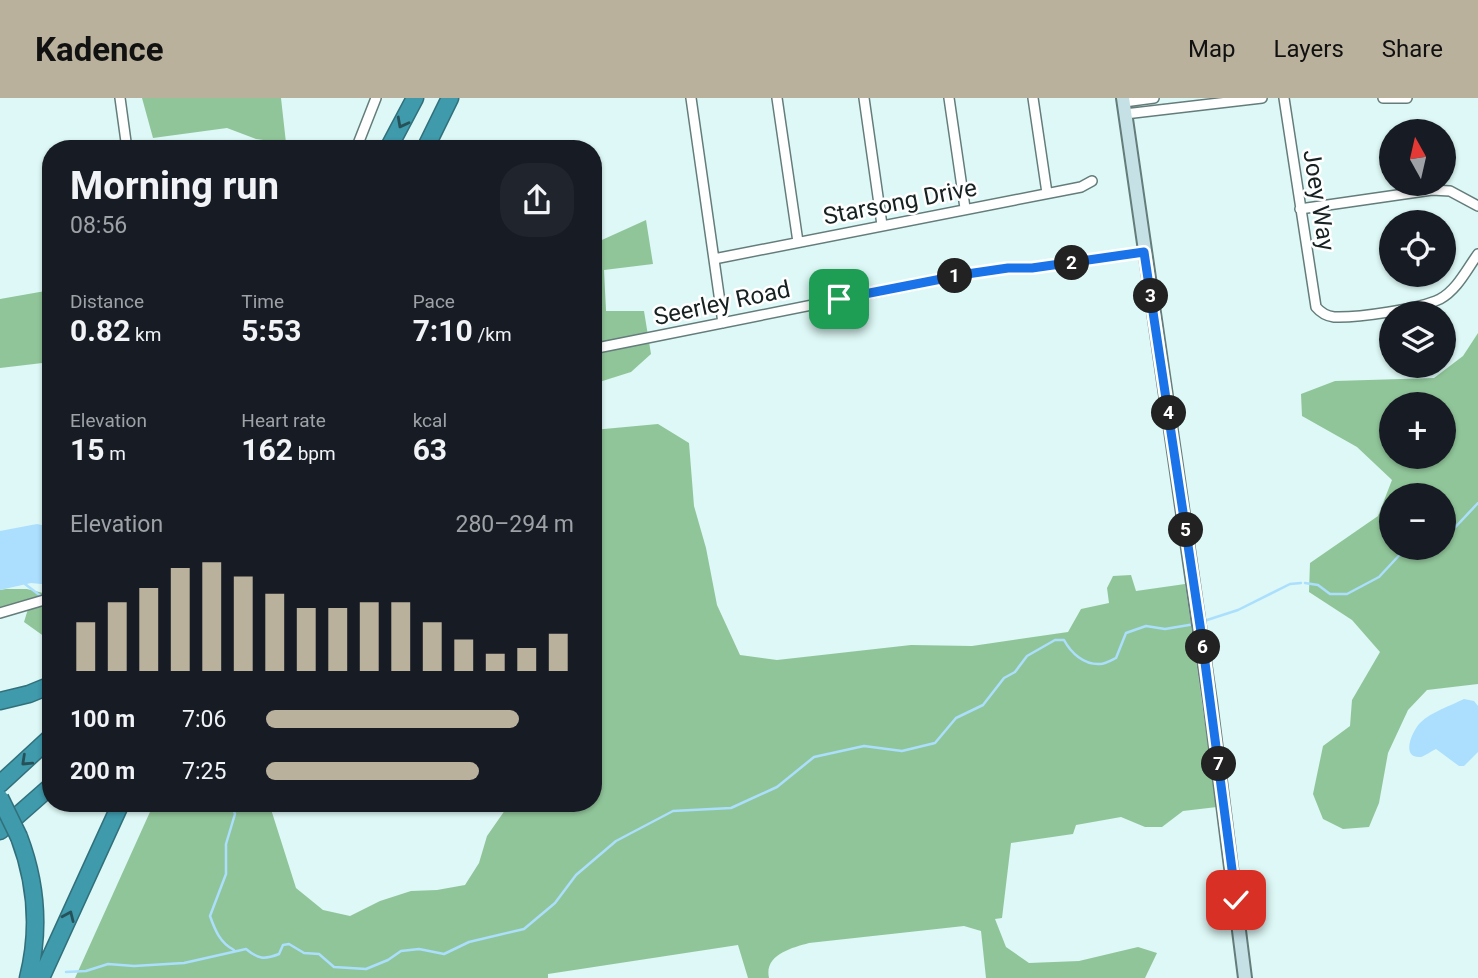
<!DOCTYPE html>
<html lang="en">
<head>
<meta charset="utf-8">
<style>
	:root { --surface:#171b24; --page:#20242c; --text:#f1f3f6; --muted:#9ea1a6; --accent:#bab19d }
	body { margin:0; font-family:Roboto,sans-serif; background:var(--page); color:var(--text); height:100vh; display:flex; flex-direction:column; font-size:26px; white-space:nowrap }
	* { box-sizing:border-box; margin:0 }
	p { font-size:23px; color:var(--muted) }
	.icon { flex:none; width:38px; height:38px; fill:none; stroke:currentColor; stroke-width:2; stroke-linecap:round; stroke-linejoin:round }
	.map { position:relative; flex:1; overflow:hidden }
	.panel { position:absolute; left:42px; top:42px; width:560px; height:672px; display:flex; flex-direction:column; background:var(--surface); border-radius:28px; box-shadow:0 2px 5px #0004 }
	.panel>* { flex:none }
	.needle { width:46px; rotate:352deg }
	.controls { position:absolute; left:1379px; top:21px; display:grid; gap:14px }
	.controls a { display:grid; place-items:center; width:77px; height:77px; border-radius:50%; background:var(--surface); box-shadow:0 2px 5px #0004; font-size:35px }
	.pin { position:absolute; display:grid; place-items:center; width:60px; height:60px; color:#fff; margin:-30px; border-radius:14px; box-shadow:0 4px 10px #0006 }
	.km { position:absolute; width:35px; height:35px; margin:-18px; border-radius:50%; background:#222; color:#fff; font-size:19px; line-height:35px; text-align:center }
	.round { display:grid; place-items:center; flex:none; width:74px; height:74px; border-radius:28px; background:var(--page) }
	.summary { display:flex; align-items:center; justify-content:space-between; height:119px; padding:0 28px }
	h1 { font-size:38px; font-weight:700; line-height:52px }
	.metrics { display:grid; grid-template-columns:repeat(3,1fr); gap:10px; height:119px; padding:7px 28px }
	.metrics div { display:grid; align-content:center }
	.metrics b { font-size:30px; font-weight:700 }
	.metrics small { font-size:19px; font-weight:400 }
	.metrics p { font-size:19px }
	.chart { height:196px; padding:14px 28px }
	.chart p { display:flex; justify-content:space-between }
	.chart svg { width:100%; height:126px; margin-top:7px; stroke:var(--accent); stroke-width:6 }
	ul { padding:0 28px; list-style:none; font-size:23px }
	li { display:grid; grid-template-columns:112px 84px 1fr; align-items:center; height:52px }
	li i { height:18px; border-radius:9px; background:var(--accent) }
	header { display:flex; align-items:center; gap:42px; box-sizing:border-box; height:98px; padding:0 35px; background:var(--accent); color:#111 }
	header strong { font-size:33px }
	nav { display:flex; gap:38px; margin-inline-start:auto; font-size:24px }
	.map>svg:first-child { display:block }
	.forest { fill:#90c599; fill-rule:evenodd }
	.water { fill:#abdffd }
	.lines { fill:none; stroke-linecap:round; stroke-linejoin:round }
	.stream { stroke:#abdffd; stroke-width:2.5 }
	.minor-casing { stroke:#647d7b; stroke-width:12 }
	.secondary-casing { stroke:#647d7b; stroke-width:16 }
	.motorway-casing { stroke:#31707b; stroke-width:19 }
	.minor { stroke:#fff; stroke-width:9 }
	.secondary { stroke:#c5e1e6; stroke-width:12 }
	.motorway { stroke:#3f9aac; stroke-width:16 }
	.motorway-bridge-casing { stroke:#31707b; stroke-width:19; stroke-linecap:butt }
	.motorway-bridge { stroke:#3f9aac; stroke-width:16 }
	.oneway { stroke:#275159 }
	.route-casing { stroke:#fff; stroke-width:14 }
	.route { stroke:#1a73e8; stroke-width:9 }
	.labels { text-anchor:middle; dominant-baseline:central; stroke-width:5; stroke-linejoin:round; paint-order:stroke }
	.street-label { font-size:24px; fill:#172121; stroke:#fff }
</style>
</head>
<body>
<header>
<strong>Kadence</strong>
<nav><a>Map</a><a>Layers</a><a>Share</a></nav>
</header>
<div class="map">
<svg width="1478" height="880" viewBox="0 0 1478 880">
	<rect width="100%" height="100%" fill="#ddf8f6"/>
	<!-- forest -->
	<path class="forest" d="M142,0H281L286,45L256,41L227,30L153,40Z
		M646,122L653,166L604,172L606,213H644L651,256L631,274L593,286V146Z
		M51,192V264L0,270V201Z
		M1478,235V586L1427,592L1408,612L1388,655L1379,705L1369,729L1343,731L1323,721L1313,696L1323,648L1350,628L1352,602L1380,554L1352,522L1309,494L1310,465L1378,418L1392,382L1357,349L1302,318L1301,296L1335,283L1434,280L1463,258ZM1444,306V359H1391V306ZM1444,397V450H1391V397Z
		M658,326L689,345L694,408L706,450L717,507L740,557L777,562L911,547L972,548L1068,534L1081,511L1109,505L1107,490L1113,478L1131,477L1136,493L1185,486L1217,709L1183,713L1162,729H1145L1121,719L1076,727L1073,736L1011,745L1002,820L995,821L1006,849L1029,865L1079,863L1138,849L1157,855L1145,880H986L981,833L964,828L809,845C791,850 764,857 769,880H748L738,847L548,876V880H75L154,705H269L296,790L323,812L350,818L380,803L411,793L437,792L465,787L479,765L487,738L510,705H593V332Z
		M6,491H27L47,496L0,510V492Z
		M51,503V540L45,539L24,524L28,511Z"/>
	<!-- water -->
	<path class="water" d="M37,426L51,429V487L31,485L0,492V433Z
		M1464,601L1474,603L1478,608V654L1464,668H1459L1436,651C1431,653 1425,658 1421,659C1400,661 1412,633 1420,625C1431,614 1450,608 1464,601Z"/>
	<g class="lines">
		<!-- stream -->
		<path class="stream" d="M1444,439L1447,438L1478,405
			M1305,485L1318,487L1330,496H1347L1379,479L1406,450
			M25,486L42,499
			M1204,523L1238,512L1290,486L1301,485
			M231,705L235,716L226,746V776L210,818C215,832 220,845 234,852
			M66,874L86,873L108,866L134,868L184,865L246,851C258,861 264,862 279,856L283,847L289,846L304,855L319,856L334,869L366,871L388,862L401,853L419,851L444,856L469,844L524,831L555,805L576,777L616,743L673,713L731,710L777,689L814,659L864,648L902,653L935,645L956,620L983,607L1004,580L1015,574L1027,558L1055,542H1064C1071,555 1084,567 1100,566C1105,566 1112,562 1116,560L1126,535L1146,528L1165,531L1195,526"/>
		<defs>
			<path id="minor" d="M120,0L127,51
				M691,0L723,225
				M777,0L798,144
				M864,0L882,127
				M949,0L965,110
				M1033,0L1047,95
				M1284,0L1316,209C1321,215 1326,218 1334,219C1357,220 1420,211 1440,201C1457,192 1467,171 1478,156
				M1383,0H1407
				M1124,4L1154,0
				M1125,16L1262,0
				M356,51L376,0
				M1300,111L1432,92L1450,93L1478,108
				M714,161L1081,89L1092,83
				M597,250L967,176L1008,170H1032L1144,154
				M0,515L51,500"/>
			<path id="secondary" d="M1123,0L1210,603L1245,880"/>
			<path id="motorway" d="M388,51L415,0
				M425,51L450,0
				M0,603L29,596L51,587
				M0,686L51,639
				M0,733L51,688
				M19,739C36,784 40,833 28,880
				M41,880L121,705"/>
		</defs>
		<!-- minor casing -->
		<use href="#minor" class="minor-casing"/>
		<!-- secondary casing -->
		<use href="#secondary" class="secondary-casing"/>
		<!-- motorway casing -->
		<use href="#motorway" class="motorway-casing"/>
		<!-- minor -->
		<use href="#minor" class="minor"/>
		<!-- secondary -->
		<use href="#secondary" class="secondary"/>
		<!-- motorway -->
		<use href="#motorway" class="motorway"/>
		<defs>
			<path id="motorway-bridge" d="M0,700L19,739"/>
		</defs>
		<!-- motorway-bridge casing -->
		<use href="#motorway-bridge" class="motorway-bridge-casing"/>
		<!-- motorway-bridge -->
		<use href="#motorway-bridge" class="motorway-bridge"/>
	</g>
	<!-- one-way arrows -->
	<defs><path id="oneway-chevron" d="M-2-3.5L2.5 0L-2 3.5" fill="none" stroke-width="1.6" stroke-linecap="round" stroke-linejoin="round" transform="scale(1.75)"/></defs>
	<g class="oneway">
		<use href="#oneway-chevron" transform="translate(402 25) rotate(118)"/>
		<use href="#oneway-chevron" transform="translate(26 663) rotate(137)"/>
		<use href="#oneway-chevron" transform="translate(69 818) rotate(-66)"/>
	</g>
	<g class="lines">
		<defs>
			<path id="route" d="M839,201L967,176L1008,170H1032L1144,154L1201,534L1236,802"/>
		</defs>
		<!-- route casing -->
		<use href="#route" class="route-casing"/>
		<!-- route -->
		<use href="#route" class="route"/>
	</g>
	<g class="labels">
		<!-- street labels -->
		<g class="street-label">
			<text transform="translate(1319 102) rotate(81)">Joey Way</text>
			<text transform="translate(900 104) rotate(-11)">Starsong Drive</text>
			<text transform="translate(722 205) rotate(-12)">Seerley Road</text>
		</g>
	</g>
</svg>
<div class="controls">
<a><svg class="needle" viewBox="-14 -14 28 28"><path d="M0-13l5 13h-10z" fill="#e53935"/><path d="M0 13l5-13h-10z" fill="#9ea1a6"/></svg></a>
<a><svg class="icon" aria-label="locate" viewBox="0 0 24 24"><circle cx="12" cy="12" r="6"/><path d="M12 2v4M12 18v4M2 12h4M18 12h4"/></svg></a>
<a><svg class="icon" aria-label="layers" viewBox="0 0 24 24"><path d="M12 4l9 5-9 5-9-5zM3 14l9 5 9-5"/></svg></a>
<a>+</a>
<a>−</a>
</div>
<div class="pin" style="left:839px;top:201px;background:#1e9e55"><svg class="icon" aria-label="arrive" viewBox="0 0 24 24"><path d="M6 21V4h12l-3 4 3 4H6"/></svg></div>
<div class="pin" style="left:1236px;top:802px;background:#d93025"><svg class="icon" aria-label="check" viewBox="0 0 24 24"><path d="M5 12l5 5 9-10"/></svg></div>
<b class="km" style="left:955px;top:178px">1</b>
<b class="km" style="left:1072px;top:165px">2</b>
<b class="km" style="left:1151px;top:198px">3</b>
<b class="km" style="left:1169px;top:315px">4</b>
<b class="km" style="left:1186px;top:432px">5</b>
<b class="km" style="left:1203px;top:549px">6</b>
<b class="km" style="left:1219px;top:666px">7</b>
<section class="panel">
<div class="summary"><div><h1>Morning run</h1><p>08:56</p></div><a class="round"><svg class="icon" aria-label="share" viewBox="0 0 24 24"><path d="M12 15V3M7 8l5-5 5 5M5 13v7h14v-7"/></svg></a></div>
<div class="metrics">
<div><p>Distance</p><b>0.82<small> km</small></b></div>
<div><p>Time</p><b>5:53</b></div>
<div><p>Pace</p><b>7:10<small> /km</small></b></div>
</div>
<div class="metrics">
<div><p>Elevation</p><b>15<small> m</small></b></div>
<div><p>Heart rate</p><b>162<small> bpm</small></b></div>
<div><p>kcal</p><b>63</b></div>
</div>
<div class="chart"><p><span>Elevation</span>280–294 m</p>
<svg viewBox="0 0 160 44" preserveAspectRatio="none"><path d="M5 44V27M15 44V20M25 44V15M35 44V8M45 44V6M55 44V11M65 44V17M75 44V22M85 44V22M95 44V20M105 44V20M115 44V27M125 44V33M135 44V38M145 44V36M155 44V31"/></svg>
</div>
<ul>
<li><b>100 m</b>7:06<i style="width:82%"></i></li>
<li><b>200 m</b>7:25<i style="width:69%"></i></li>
</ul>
</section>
</div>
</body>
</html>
